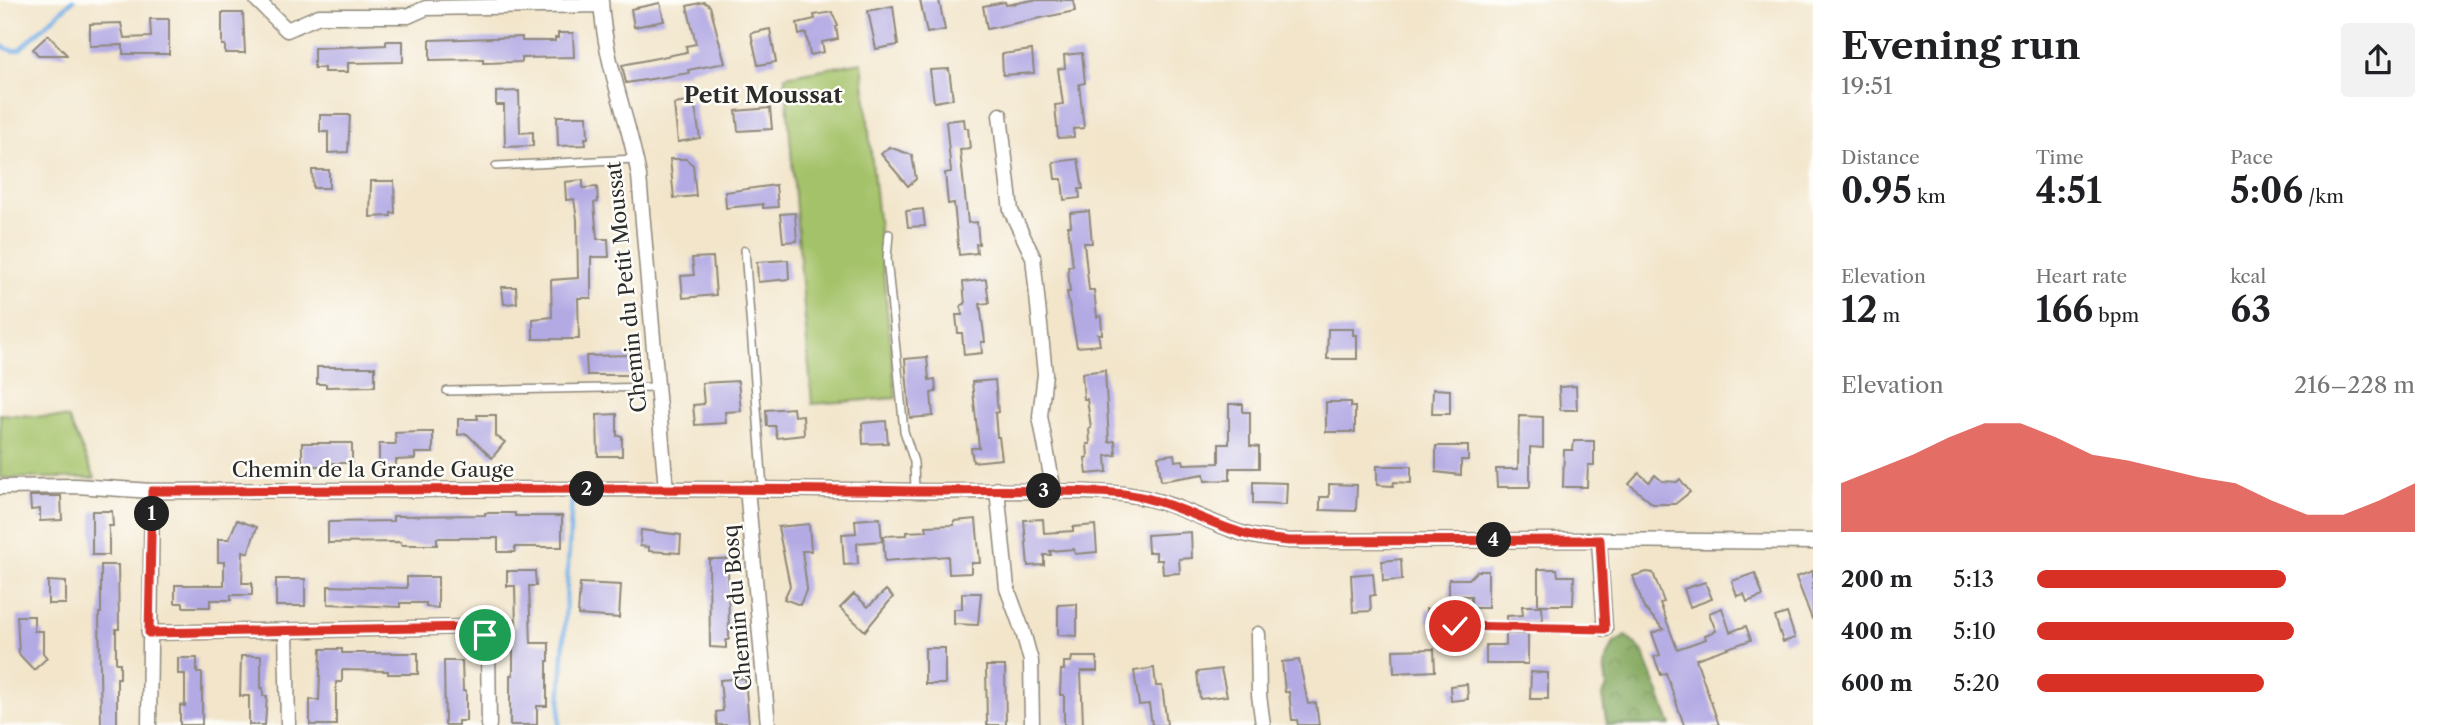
<!DOCTYPE html>
<html lang="en">
<head>
<meta charset="utf-8">
<style>
	:root { --surface:#fff; --page:#f2f2f2; --text:#202124; --muted:#757577; --accent:#d93025 }
	body { margin:0; font-family:"Libre Caslon Text",serif; background:var(--page); color:var(--text); height:100vh; display:flex; flex-direction:column; font-size:26px; white-space:nowrap }
	* { box-sizing:border-box; margin:0 }
	p { font-size:23px; color:var(--muted) }
	.icon { flex:none; width:38px; height:38px; fill:none; stroke:currentColor; stroke-width:2; stroke-linecap:round; stroke-linejoin:round }
	.map { position:relative; flex:1; overflow:hidden }
	.sheet { display:flex; flex-direction:column; background:var(--surface); width:630px }
	.sheet>* { flex:none }
	.pin { position:absolute; display:grid; place-items:center; width:60px; height:60px; color:#fff; margin:-30px; border:4px solid #fff; border-radius:50%; box-shadow:0 2px 7px #0007 }
	.km { position:absolute; width:35px; height:35px; margin:-18px; border-radius:50%; background:#222; color:#fff; font-size:19px; line-height:35px; text-align:center }
	.round { display:grid; place-items:center; flex:none; width:74px; height:74px; border-radius:7px; background:var(--page) }
	.head { display:flex; align-items:center; justify-content:space-between; height:119px; padding:0 28px }
	h1 { font-size:38px; font-weight:800; line-height:52px }
	.figures { display:grid; grid-template-columns:repeat(3,1fr); gap:10px; height:119px; padding:7px 28px }
	.figures div { display:grid; align-content:center }
	.figures b { font-size:35px; font-weight:800 }
	.figures small { font-size:19px; font-weight:400 }
	.figures p { font-size:19px }
	.chart { height:196px; padding:14px 28px }
	.chart p { display:flex; justify-content:space-between }
	.chart svg { width:100%; height:126px; margin-top:7px; fill:var(--accent); opacity:.7 }
	ul { padding:0 28px; list-style:none; font-size:23px }
	li { display:grid; grid-template-columns:112px 84px 1fr; align-items:center; height:52px }
	li i { height:18px; border-radius:9px; background:var(--accent) }
	main { display:flex; flex:1; min-height:0 }
	.map>svg:first-child { display:block }
	.grass { fill:#a4c269; stroke:#68764a; stroke-width:2 }
	.forest { fill:url(#forest-crowns); stroke:#576a44; stroke-width:2 }
	.lines { fill:none; stroke-linecap:round; stroke-linejoin:round }
	.stream { stroke:#78b0e7; stroke-width:4.5 }
	.building { fill:#b3aae4 }
	.service-casing { stroke:#8e887a; stroke-width:10 }
	.minor-casing { stroke:#8e887a; stroke-width:17 }
	.service { stroke:#fff; stroke-width:7 }
	.minor { stroke:#fff; stroke-width:14 }
	.route-casing { stroke:#fff; stroke-width:14 }
	.route { stroke:#d93025; stroke-width:9 }
	.labels { text-anchor:middle; dominant-baseline:central; stroke-width:5; stroke-linejoin:round; paint-order:stroke }
	.street-label { font-size:21px; fill:#2b2b2b; stroke:#fdfcf7 }
	.neighbourhood-label { font-size:23px; font-weight:bold; fill:#2b2b2b; stroke:#fdfcf7 }
</style>
</head>
<body>
<main>
<div class="map">
<svg width="1813" height="725" viewBox="0 0 1813 725">
	<defs>
		<pattern id="forest-crowns" width="20" height="18" patternUnits="userSpaceOnUse" patternTransform="scale(1.75)"><rect width="20" height="18" fill="#83a85d"/><path d="M2 6a3 3 0 1 1 6 0M12 15a3 3 0 1 1 6 0" fill="none" stroke="#6b894d"/></pattern>
	</defs>
	<rect width="100%" height="100%" fill="#fdfcf7"/>
	<filter id="ink" filterUnits="userSpaceOnUse"><feTurbulence type="fractalNoise" baseFrequency=".0143" numOctaves="2"/><feDisplacementMap in="SourceGraphic" scale="14" xChannelSelector="R" yChannelSelector="G"/><feConvolveMatrix kernelMatrix="1 2 1 2 8 2 1 2 1" color-interpolation-filters="sRGB"/></filter>
	<filter id="wash" filterUnits="userSpaceOnUse"><feTurbulence type="fractalNoise" baseFrequency=".00686" numOctaves="4" result="noise"/><feDisplacementMap in="SourceGraphic" scale="28" xChannelSelector="R" yChannelSelector="G"/><feGaussianBlur stdDeviation="1.57" result="paint"/><feColorMatrix in="noise" values="0 0 0 0 0 0 0 0 0 0 0 0 0 0 0 0 0 1.4 0 .05"/><feComposite in="paint" operator="in"/></filter>
	<g filter="url(#wash)">
		<rect width="100%" height="100%" fill="#f2e5ca"/>
		<!-- grass -->
		<path class="grass" d="M862,62L896,398L812,404L785,76Z
			M0,414L68,418L95,478H0Z"/>
		<!-- forest -->
		<path class="forest" d="M1626,636L1643,652L1671,725H1607L1602,697L1607,687L1604,665L1614,643Z"/>
		<g class="lines">
			<!-- stream -->
			<path class="stream" d="M0,45L13,51L20,49L73,0
				M559,725L572,496"/>
		</g>
		<g id="blocks">
			<!-- building -->
			<path class="building" d="M920,0H939L945,30L927,33Z
				M1033,0H1073L1075,11L987,29L983,6L1005,2L1006,5Z
				M704,2L710,6L725,63L688,70L689,73L626,83L622,65L687,52L686,46L696,44L687,6Z
				M660,3L664,21L634,27L631,9Z
				M893,6L898,45L876,49L868,11Z
				M832,12L838,26L836,27L838,39L822,42L824,52L810,55L806,33L799,35L797,23L815,19L814,15Z
				M222,13H243L245,53H225V45H222Z
				M150,19H169V54H123V45L90,46V24L121,23L124,38L151,37Z
				M770,29L776,62L758,65L751,33Z
				M558,33H573L574,57L522,58V62L483,63V59L430,60V40L522,37V41H555V38H558Z
				M48,35L67,55H38L33,49Z
				M386,41H403V62L348,63V72H324V68H314V48L386,45Z
				M1032,50L1034,73L1003,75L1002,54Z
				M1082,53L1085,83L1079,84L1084,128L1073,129L1074,137L1058,138L1055,105L1063,104L1058,69L1065,68L1064,55Z
				M949,69L953,99L934,102L930,70Z
				M519,91L520,133L533,132V146L505,147L504,105H496V92Z
				M694,101L700,138L678,142L674,104Z
				M770,108L772,129L738,131L736,111Z
				M320,115H350L348,152L328,153V132H320Z
				M557,116H587L588,138H585L586,145L558,146Z
				M964,119L965,128H968L970,149L960,150L968,223L977,222L979,244H976L977,253L959,255L954,203L948,204L945,173L951,172L946,121Z
				M889,147L912,155L916,179L908,186L881,154Z
				M670,159H686L693,165L696,196L674,198Z
				M1078,159L1083,189H1079L1080,198L1064,200L1062,179H1055L1053,162Z
				M312,170H329V188H313Z
				M583,180V188L597,187L598,202L594,203L597,239H608L609,257H591V298H578L579,339H533V319L552,317L551,280L578,278L577,219L574,199L566,200L565,182Z
				M371,181H394L395,213H391V216L370,217Z
				M776,185L778,207L763,208V204L726,208L725,192Z
				M923,209L925,226L908,227L906,211Z
				M1089,211L1092,243H1084L1089,290H1094L1097,317L1101,316L1102,334H1098L1100,345L1077,347L1067,292H1070L1068,267L1073,266L1068,226H1071L1070,213Z
				M795,213L797,241L783,242L780,214Z
				M713,257L716,295L683,298L681,276L694,275L692,258Z
				M788,260L789,279L758,282L757,262Z
				M986,279L989,303L980,304L985,342H981L982,353L964,355L962,333H958L956,315H962L961,305L965,304L963,282Z
				M502,287H516L517,303L504,304Z
				M1328,329H1353V335H1357V359H1327Z
				M633,355L634,375H587L586,356Z
				M927,357L929,380L935,379L936,392L931,393L933,416L910,418L905,359Z
				M317,367H375V386L326,387V384H317Z
				M1105,370L1109,442L1115,441L1116,455L1106,456L1107,472L1087,474L1085,458L1088,457L1087,444H1090L1089,428H1091L1087,399H1084L1082,373Z
				M995,380L998,412L995,413L997,437H999L1002,459L973,462L971,448H979L972,382Z
				M738,381L741,411L725,412L726,423L695,425L693,405L704,404L702,383Z
				M1576,386L1577,410H1560L1559,387Z
				M1433,389L1450,390V414H1432Z
				M1326,402H1351V407H1355V432H1326Z
				M1229,404H1243V412H1250V446L1259,447V468H1230V480L1205,481L1204,474L1161,481L1158,456L1174,454L1175,461L1183,460L1184,464L1219,463V444H1229Z
				M793,408L794,416L803,415L804,435L777,438L775,426H767L766,410Z
				M617,414V436H622V456H598L597,415Z
				M477,415H496V436L505,442L492,458L467,434L458,435V419H478Z
				M1519,416L1543,417V448L1530,447V487H1497L1496,469H1518Z
				M886,421L888,443L863,444L862,423Z
				M421,432H433V453H415V459L396,460V466H379V444H396L395,433Z
				M1574,441H1594V465H1588L1587,487H1563L1564,450H1573Z
				M302,443H352V463H333V466H302Z
				M1436,446H1468V460H1461V475L1436,472Z
				M1377,466H1411V483L1394,482L1393,486L1377,485Z
				M1639,473L1649,482L1655,475L1662,481L1677,482L1680,479L1690,492L1675,504H1653L1629,484Z
				M1253,482L1287,483L1286,505L1253,504Z
				M1329,484L1357,485L1356,511L1320,510V497H1329Z
				M30,496H61L62,520L40,521V509L31,510Z
				M92,511H112L113,526H109V555H92Z
				M485,513H515V516H562V547H515V552H498V538H437V545H401V542L328,543V522L393,521V516L485,515Z
				M880,518L882,541L857,543L858,564L844,565L842,534L856,533L855,520Z
				M976,519L980,563H971V573L949,574L948,556L885,561L883,536L907,535V532L927,531L926,526L954,525V521Z
				M1043,519L1044,533L1073,531V527L1095,525L1097,552L1075,554L1074,549L1050,551L1051,555H1044V565L1028,566L1024,520Z
				M237,520L257,527L248,553L243,551L242,583H252V595H231V600H210V607H183V603H175V585H224V562H218V539H229Z
				M809,524L811,551H802L807,588L800,605L784,599L790,586L778,527Z
				M641,530L681,535L680,553L649,551V547L640,546Z
				M1191,532L1192,558L1179,559L1180,573L1163,574L1162,560H1156V552H1148L1147,535Z
				M709,559H728L729,640H726V648L710,647Z
				M1401,559L1402,580L1383,581L1382,561Z
				M101,565H118L119,629H116V663H120V678H117V725H101L99,613H101Z
				M1538,569H1557L1558,576H1574L1573,605H1538Z
				M507,571H535L536,586H529L531,643H549V661H547V706H537V725H510V675H513V627H516L515,586H507Z
				M1477,571H1488V608H1471V596H1449V579H1469Z
				M1813,571V619H1812L1796,577Z
				M1647,572L1653,573L1664,602L1660,603L1677,649L1706,639L1705,635L1716,631L1709,613L1722,608L1730,632L1746,626L1751,640L1696,659L1719,725H1684L1666,673L1661,675L1654,657L1660,655L1652,633L1664,629L1644,608L1633,576Z
				M1373,573L1375,595L1370,596L1371,611L1353,612L1351,575Z
				M1755,573L1763,596L1747,602L1744,594L1737,596L1732,581Z
				M407,577H438V608L426,607V603H400V607L328,604V586L407,588Z
				M276,579H305V606H276Z
				M48,581L66,582V604H48Z
				M1705,582L1712,599L1690,607L1684,589Z
				M580,583L621,585L619,618L578,615Z
				M886,590L893,597L865,631L840,608L854,594L868,607Z
				M962,593H981L978,625L954,624V609H962Z
				M1077,604V636L1058,635V605Z
				M1522,606H1542L1543,622L1507,621V616L1523,615Z
				M1426,609H1446V622H1427Z
				M1787,613L1795,638L1783,642L1775,617Z
				M17,616H34V631H43V653L47,658L34,670L19,654Z
				M1506,633L1528,634V664H1486V645H1506Z
				M925,648H945V684H925Z
				M321,649H342V653H418V674H388V671L342,670V682H336V725H310V700H319Z
				M1434,649L1435,671L1394,673L1393,650Z
				M241,656H261V688H263V696H267L265,725H249V696H240Z
				M1072,657H1097V671H1081L1083,725H1064V695H1060L1061,670H1064V662H1071Z
				M178,658H197V673H202V725H180V705L185,706V674H178Z
				M1299,660L1308,704L1316,703L1319,725H1298L1297,720H1292L1289,692H1285L1282,662Z
				M444,661H462L463,691H466V721H458V725H445Z
				M986,666H1005L1006,725H987Z
				M1154,668L1156,686H1162L1167,725H1152L1149,704L1139,705L1134,671Z
				M1221,669L1227,696L1200,699L1197,672Z
				M1531,672L1548,673V699H1530Z
				M745,678L749,725H717L716,712L723,711L720,680Z
				M1467,684L1468,699L1451,701L1450,686Z"/>
		</g>
	</g>
	<g filter="url(#ink)">
		<use href="#blocks" fill-opacity="0" stroke="#8e887a" stroke-width="2"/>
		<g class="lines">
			<defs>
				<path id="service" d="M496,166L635,159
					M889,234L887,258L904,431L914,462L915,491
					M745,250L763,488
					M447,391L658,387
					M1455,626L1604,629"/>
				<path id="minor" d="M257,0L287,30L319,16H408L426,8L601,5
					M601,0C604,62 628,116 639,176L666,489
					M1000,115L1011,211L1033,257L1045,374L1040,416L1054,492
					M0,487L76,486L152,491C405,490 658,487 911,491C978,492 1045,489 1112,493C1156,495 1193,515 1232,530C1250,537 1270,539 1289,541L1589,540L1813,542
					M747,488L768,725
					M997,489L1007,588L1023,632L1031,661L1032,725
					M1599,540L1605,629
					M286,631L288,725
					M149,633L473,627L485,635L488,643L489,725
					M1258,634L1259,695L1263,725
					M149,725L152,491"/>
			</defs>
			<!-- service casing -->
			<use href="#service" class="service-casing"/>
			<!-- minor casing -->
			<use href="#minor" class="minor-casing"/>
			<!-- service -->
			<use href="#service" class="service"/>
			<!-- minor -->
			<use href="#minor" class="minor"/>
		</g>
	</g>
	<g class="lines" filter="url(#ink)">
		<defs>
			<path id="route" d="M485,635L473,627L149,633L152,491C405,490 658,487 911,491C978,491 1046,489 1113,493C1156,495 1193,516 1233,530C1251,537 1270,539 1289,541L1600,540L1605,629L1455,626"/>
		</defs>
		<!-- route casing -->
		<use href="#route" class="route-casing"/>
		<!-- route -->
		<use href="#route" class="route"/>
	</g>
	<g class="labels">
		<!-- street labels -->
		<g class="street-label">
			<text transform="translate(626 287) rotate(-96)">Chemin du Petit Moussat</text>
			<text x="373" y="469">Chemin de la Grande Gauge</text>
			<text transform="translate(737 608) rotate(-95)">Chemin du Bosq</text>
		</g>
		<!-- neighbourhood labels -->
		<g class="neighbourhood-label">
			<text x="763" y="95">Petit Moussat</text>
		</g>
	</g>
</svg>
<div class="pin" style="left:485px;top:635px;background:#1e9e55"><svg class="icon" aria-label="arrive" viewBox="0 0 24 24"><path d="M6 21V4h12l-3 4 3 4H6"/></svg></div>
<div class="pin" style="left:1455px;top:626px;background:#d93025"><svg class="icon" aria-label="check" viewBox="0 0 24 24"><path d="M5 12l5 5 9-10"/></svg></div>
<b class="km" style="left:152px;top:514px">1</b>
<b class="km" style="left:587px;top:489px">2</b>
<b class="km" style="left:1044px;top:491px">3</b>
<b class="km" style="left:1494px;top:540px">4</b>
</div>
<section class="sheet">
<div class="head"><div><h1>Evening run</h1><p>19:51</p></div><a class="round"><svg class="icon" aria-label="share" viewBox="0 0 24 24"><path d="M12 15V3M7 8l5-5 5 5M5 13v7h14v-7"/></svg></a></div>
<div class="figures">
<div><p>Distance</p><b>0.95<small> km</small></b></div>
<div><p>Time</p><b>4:51</b></div>
<div><p>Pace</p><b>5:06<small> /km</small></b></div>
</div>
<div class="figures">
<div><p>Elevation</p><b>12<small> m</small></b></div>
<div><p>Heart rate</p><b>166<small> bpm</small></b></div>
<div><p>kcal</p><b>63</b></div>
</div>
<div class="chart"><p><span>Elevation</span>216–228 m</p>
<svg viewBox="0 0 160 44" preserveAspectRatio="none"><path d="M0 44V27L10 22L20 17L30 11L40 6L50 6L60 11L70 17L80 19L90 22L100 25L110 27L120 33L130 38L140 38L150 33L160 27V44z"/></svg>
</div>
<ul>
<li><b>200 m</b>5:13<i style="width:66%"></i></li>
<li><b>400 m</b>5:10<i style="width:68%"></i></li>
<li><b>600 m</b>5:20<i style="width:60%"></i></li>
</ul>
</section>
</main>
</body>
</html>
